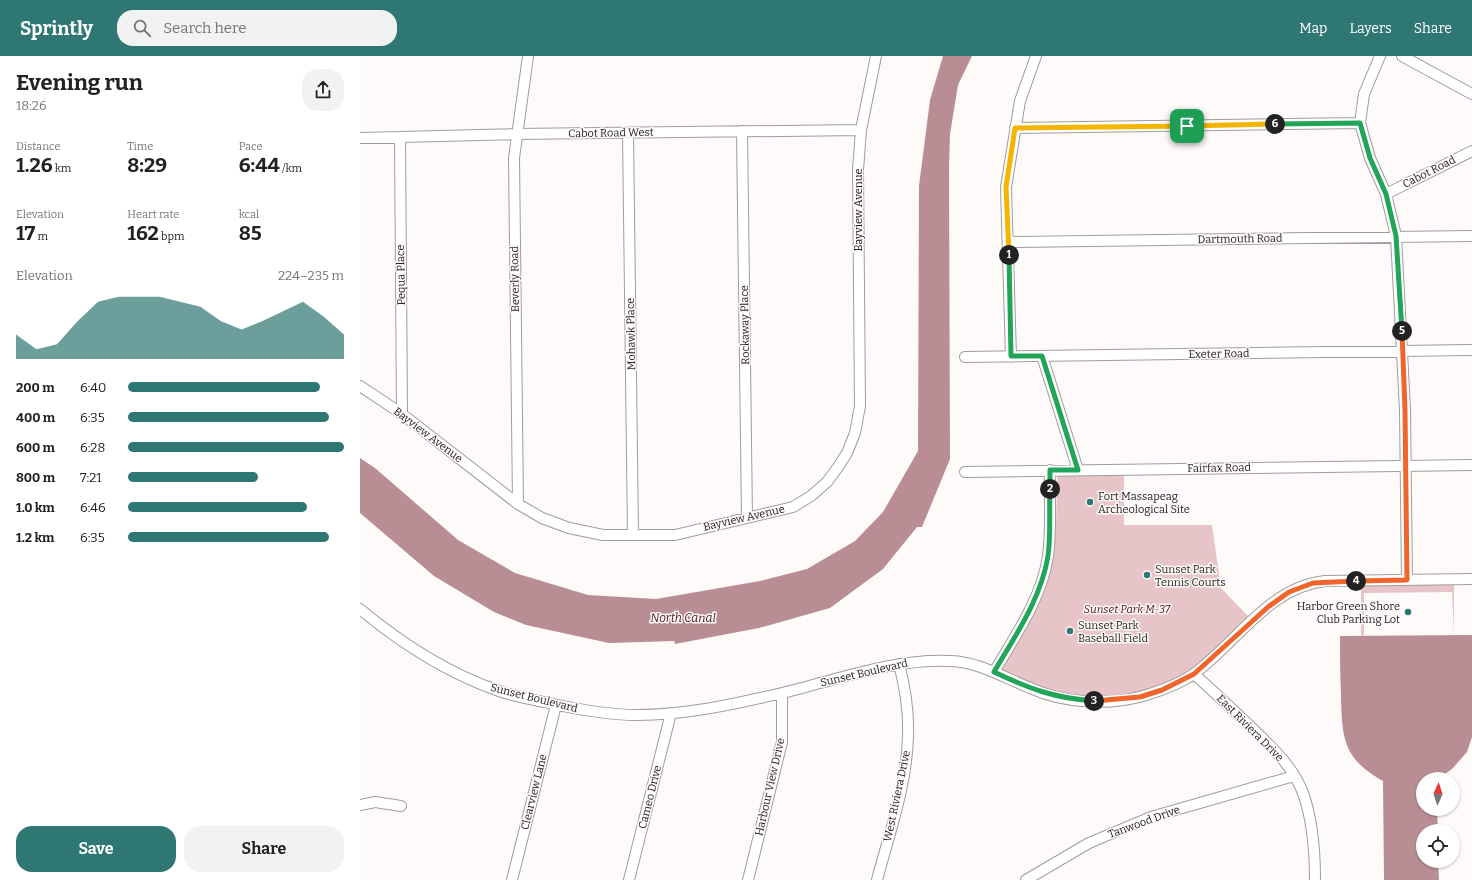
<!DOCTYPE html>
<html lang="en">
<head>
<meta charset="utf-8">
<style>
	:root { --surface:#fff; --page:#f2f2f2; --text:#222; --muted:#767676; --accent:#2e7773 }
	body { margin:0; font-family:Bitter,serif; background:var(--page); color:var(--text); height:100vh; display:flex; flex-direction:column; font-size:15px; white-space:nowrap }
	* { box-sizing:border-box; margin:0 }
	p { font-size:13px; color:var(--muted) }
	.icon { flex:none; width:22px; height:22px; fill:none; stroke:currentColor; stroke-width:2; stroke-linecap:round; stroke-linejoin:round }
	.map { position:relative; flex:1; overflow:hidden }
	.details { display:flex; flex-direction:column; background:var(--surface); width:360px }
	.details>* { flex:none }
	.needle { width:26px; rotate:3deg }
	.tools { position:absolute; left:1056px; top:716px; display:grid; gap:8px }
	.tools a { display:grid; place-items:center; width:44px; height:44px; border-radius:50%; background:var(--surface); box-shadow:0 1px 3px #0004; font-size:20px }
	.pin { position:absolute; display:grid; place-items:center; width:34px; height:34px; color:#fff; margin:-17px; border-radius:8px; box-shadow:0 2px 6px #0006 }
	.km { position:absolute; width:20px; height:20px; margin:-10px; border-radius:50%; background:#222; color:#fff; font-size:11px; line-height:20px; text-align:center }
	.round { display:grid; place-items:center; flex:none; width:42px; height:42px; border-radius:16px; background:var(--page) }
	.head { display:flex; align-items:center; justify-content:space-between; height:68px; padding:0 16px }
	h1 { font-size:22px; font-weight:700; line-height:30px }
	.metrics { display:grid; grid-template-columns:repeat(3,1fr); gap:6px; height:68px; padding:4px 16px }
	.metrics div { display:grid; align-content:center }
	.metrics b { font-size:20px; font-weight:700 }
	.metrics small { font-size:11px; font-weight:400 }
	.metrics p { font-size:11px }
	.chart { height:112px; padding:8px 16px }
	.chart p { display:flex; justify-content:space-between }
	.chart svg { width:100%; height:72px; margin-top:4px; fill:var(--accent); opacity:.7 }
	.cta { display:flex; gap:8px; margin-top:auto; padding:8px 16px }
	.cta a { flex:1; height:46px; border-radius:16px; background:var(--accent); color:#fff; font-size:16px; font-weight:700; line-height:46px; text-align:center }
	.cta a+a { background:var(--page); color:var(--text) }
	ul { padding:0 16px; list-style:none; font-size:13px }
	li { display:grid; grid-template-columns:64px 48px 1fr; align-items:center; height:30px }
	li i { height:10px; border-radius:5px; background:var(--accent) }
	header { display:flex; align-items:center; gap:24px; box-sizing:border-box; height:56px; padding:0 20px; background:var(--accent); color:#fff }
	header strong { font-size:19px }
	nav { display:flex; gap:22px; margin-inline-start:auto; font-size:14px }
	.search { width:280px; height:36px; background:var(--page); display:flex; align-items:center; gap:10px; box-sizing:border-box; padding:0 14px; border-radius:16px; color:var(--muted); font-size:15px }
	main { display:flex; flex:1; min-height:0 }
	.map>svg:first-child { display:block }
	.green { fill:#e7c4c8 }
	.water { fill:#b88e94 }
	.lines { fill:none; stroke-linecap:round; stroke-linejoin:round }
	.street-casing { stroke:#a09c9c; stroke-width:12 }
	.street { stroke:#fff; stroke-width:10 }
	.split-1-casing { stroke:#fff; stroke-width:8 }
	.split-2-casing { stroke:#fff; stroke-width:8 }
	.split-3-casing { stroke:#fff; stroke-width:8 }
	.split-4-casing { stroke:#fff; stroke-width:8 }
	.split-5-casing { stroke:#fff; stroke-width:8 }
	.split-6-casing { stroke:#fff; stroke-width:8 }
	.split-7-casing { stroke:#fff; stroke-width:8 }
	.split-1 { stroke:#f5b400; stroke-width:5 }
	.split-2 { stroke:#22a559; stroke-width:5 }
	.split-3 { stroke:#22a559; stroke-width:5 }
	.split-4 { stroke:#f0652b; stroke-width:5 }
	.split-5 { stroke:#f0652b; stroke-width:5 }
	.split-6 { stroke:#22a559; stroke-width:5 }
	.split-7 { stroke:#f5b400; stroke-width:5 }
	.poi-dot { fill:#2e7773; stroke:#fefafa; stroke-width:1.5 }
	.labels { text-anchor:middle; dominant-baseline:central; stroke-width:3; stroke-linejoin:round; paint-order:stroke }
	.street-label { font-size:11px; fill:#252323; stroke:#fefafa }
	.poi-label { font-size:11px; fill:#252323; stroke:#fefafa; text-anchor:start }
	.park-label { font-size:11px; font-style:italic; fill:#491420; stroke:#fefafa }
	.water-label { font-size:12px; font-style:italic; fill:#491320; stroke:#fefafa }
</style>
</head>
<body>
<header>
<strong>Sprintly</strong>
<div class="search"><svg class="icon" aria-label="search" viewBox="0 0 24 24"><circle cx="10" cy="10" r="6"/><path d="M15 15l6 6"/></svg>Search here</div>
<nav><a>Map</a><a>Layers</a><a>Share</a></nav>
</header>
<main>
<section class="details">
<div class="head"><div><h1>Evening run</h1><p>18:26</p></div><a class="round"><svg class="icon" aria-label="share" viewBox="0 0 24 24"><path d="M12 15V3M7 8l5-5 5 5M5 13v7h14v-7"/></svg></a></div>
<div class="metrics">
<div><p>Distance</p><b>1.26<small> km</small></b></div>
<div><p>Time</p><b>8:29</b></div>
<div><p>Pace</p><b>6:44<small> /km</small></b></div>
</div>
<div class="metrics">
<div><p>Elevation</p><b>17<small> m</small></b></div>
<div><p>Heart rate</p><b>162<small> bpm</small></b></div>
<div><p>kcal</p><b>85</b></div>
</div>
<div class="chart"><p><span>Elevation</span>224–235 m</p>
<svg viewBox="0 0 160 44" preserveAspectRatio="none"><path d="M0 44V29L10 38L20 35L30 21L40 9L50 6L60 6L70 6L80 9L90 12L100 21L110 26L120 21L130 15L140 9L150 18L160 29V44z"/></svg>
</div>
<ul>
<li><b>200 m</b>6:40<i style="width:89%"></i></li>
<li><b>400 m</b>6:35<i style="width:93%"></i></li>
<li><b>600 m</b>6:28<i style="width:100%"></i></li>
<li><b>800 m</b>7:21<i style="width:60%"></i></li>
<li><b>1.0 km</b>6:46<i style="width:83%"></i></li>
<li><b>1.2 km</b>6:35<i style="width:93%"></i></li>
</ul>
<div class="cta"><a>Save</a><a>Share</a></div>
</section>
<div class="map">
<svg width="1112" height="824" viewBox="0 0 1112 824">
	<rect width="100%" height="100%" fill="#fefafa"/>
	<!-- green -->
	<path class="green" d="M764,419V469H852L861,532L889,561C871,578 854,598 834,613C791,645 722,646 673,630C662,626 651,620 640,615L678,548L691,514L696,470L697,422L699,420Z
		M1094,524V579L1092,536L1004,537V580L1001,579V527Z"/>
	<!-- water -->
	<path class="water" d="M583,0H612L598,29L590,78L589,110L590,403L562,471H557L523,513L470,552L399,572L315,588L314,585L249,587L166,569L134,556L74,520L0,457V402L15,412L98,484L155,517L228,539L296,543L400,525L447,513L495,485L523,456L558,395L559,130L570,44Z
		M1112,579V681L1107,696L1092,713L1078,723H1063V753H1077L1078,775H1063V805H1078L1079,824H1024L1023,725C982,702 982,681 981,638C980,619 980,599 980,580Z"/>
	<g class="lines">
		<defs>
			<path id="street" d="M1020,0L1004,38L1000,67L1010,102L1026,138L1036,180L1045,354L1047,524
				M1042,0L1112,38
				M655,72L1000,67
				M382,75L387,462
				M268,77L273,479
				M40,81L42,358
				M0,82L156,78L501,74
				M1026,138L1112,95
				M648,186L1112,180
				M682,300L718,414
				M605,301L1112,294
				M651,301L646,131L660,45L676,0
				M0,330L42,358L158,448L182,462L209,472L243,479H315L433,451L451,440L467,426L478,411L487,397L495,377L500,350L498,114L501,74L516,0
				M605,416L1112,409
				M158,448L154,102L168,0
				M0,553C42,588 87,617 139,635C153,640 169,643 184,646C215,653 246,659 277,659C326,659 375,648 422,637C477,624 534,602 591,605C619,606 645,622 670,632C703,647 748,650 783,640C800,635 820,628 835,617C877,586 909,531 965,525L1112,523
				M634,616C655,580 682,542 688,500C692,472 689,442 690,414
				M834,618C852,634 870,651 888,668C909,689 932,708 943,737C953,765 955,794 955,824
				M0,749L15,746L41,750
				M152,824L196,649
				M269,824L311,657
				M388,824L422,686V637
				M517,824C529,778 547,729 548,680C549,656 545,631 539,608
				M666,824L729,787L791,761L934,720"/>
		</defs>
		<!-- street casing -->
		<use href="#street" class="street-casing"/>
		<!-- street -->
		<use href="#street" class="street"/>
	</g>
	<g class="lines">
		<defs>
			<path id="split-1" d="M649,199L646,131L655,72L827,70"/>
			<path id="split-2" d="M649,199L651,300H682L718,414H690V433"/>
			<path id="split-3" d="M690,433C689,455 691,479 688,500C681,543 655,580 634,616C670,633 694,642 734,645"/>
			<path id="split-4" d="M734,645L780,641L802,634L834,618L908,551L929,536L953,527L996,525"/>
			<path id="split-5" d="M996,525L1047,524L1045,354L1042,275"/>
			<path id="split-6" d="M915,68L1000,67L1010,102L1026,138L1036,180L1042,275"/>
			<path id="split-7" d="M827,70L915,68"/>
		</defs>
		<!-- split-1 casing -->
		<use href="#split-1" class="split-1-casing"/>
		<!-- split-2 casing -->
		<use href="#split-2" class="split-2-casing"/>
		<!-- split-3 casing -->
		<use href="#split-3" class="split-3-casing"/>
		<!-- split-4 casing -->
		<use href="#split-4" class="split-4-casing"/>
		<!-- split-5 casing -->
		<use href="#split-5" class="split-5-casing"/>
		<!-- split-6 casing -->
		<use href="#split-6" class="split-6-casing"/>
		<!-- split-7 casing -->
		<use href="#split-7" class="split-7-casing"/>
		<!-- split-1 -->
		<use href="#split-1" class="split-1"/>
		<!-- split-2 -->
		<use href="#split-2" class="split-2"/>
		<!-- split-3 -->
		<use href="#split-3" class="split-3"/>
		<!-- split-4 -->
		<use href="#split-4" class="split-4"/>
		<!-- split-5 -->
		<use href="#split-5" class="split-5"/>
		<!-- split-6 -->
		<use href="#split-6" class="split-6"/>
		<!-- split-7 -->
		<use href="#split-7" class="split-7"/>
	</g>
	<!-- markers -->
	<g class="poi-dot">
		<circle cx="730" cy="446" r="4"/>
		<circle cx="787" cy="519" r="4"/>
		<circle cx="1048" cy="556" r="4"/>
		<circle cx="710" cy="575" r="4"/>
	</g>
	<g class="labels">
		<!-- street labels -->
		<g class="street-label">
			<text transform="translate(251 77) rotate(-1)">Cabot Road West</text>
			<text transform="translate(1069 116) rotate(-27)">Cabot Road</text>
			<text transform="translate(498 154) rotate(-90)">Bayview Avenue</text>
			<text transform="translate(880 183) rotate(-1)">Dartmouth Road</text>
			<text transform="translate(41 219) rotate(-91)">Pequa Place</text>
			<text transform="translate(155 223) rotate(-91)">Beverly Road</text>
			<text transform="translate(385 269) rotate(-91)">Rockaway Place</text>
			<text transform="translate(271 278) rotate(-91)">Mohawk Place</text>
			<text transform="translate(859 298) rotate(-1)">Exeter Road</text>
			<text transform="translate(68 379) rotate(37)">Bayview Avenue</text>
			<text transform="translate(859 412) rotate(-1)">Fairfax Road</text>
			<text transform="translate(384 462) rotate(-13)">Bayview Avenue</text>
			<text transform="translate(504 617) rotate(-13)">Sunset Boulevard</text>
			<text transform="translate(174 642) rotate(14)">Sunset Boulevard</text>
			<text transform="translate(890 672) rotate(45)">East Riviera Drive</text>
			<text transform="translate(410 731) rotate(-77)">Harbour View Drive</text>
			<text transform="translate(174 736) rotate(-76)">Clearview Lane</text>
			<text transform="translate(537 740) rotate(-78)">West Riviera Drive</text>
			<text transform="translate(290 741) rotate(-76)">Cameo Drive</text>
			<text transform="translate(784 766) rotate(-20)">Tanwood Drive</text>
		</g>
		<!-- poi labels -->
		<g class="poi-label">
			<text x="738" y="440">Fort Massapeag<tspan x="738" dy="13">Archeological Site</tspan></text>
			<text x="795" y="513">Sunset Park<tspan x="795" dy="13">Tennis Courts</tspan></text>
			<text x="1040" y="550" text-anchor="end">Harbor Green Shore<tspan x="1040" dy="13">Club Parking Lot</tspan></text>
			<text x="718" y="569">Sunset Park<tspan x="718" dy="13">Baseball Field</tspan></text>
		</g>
		<!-- park labels -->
		<g class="park-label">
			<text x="767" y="553">Sunset Park M-37</text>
		</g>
		<!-- water labels -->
		<g class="water-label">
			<text x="323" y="562">North Canal</text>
		</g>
	</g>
</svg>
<div class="tools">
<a><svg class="needle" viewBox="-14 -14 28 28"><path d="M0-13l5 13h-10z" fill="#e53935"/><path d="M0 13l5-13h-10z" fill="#767676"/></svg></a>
<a><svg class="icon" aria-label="locate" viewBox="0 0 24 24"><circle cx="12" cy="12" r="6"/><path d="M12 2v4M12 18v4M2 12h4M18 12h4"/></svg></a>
</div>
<div class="pin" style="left:827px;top:70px;background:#1e9e55"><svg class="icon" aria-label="arrive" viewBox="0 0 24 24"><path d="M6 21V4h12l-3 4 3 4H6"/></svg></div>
<b class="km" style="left:649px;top:199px">1</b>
<b class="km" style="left:690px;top:433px">2</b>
<b class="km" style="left:734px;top:645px">3</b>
<b class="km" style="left:996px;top:525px">4</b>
<b class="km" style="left:1042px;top:275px">5</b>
<b class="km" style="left:915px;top:68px">6</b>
</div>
</main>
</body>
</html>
